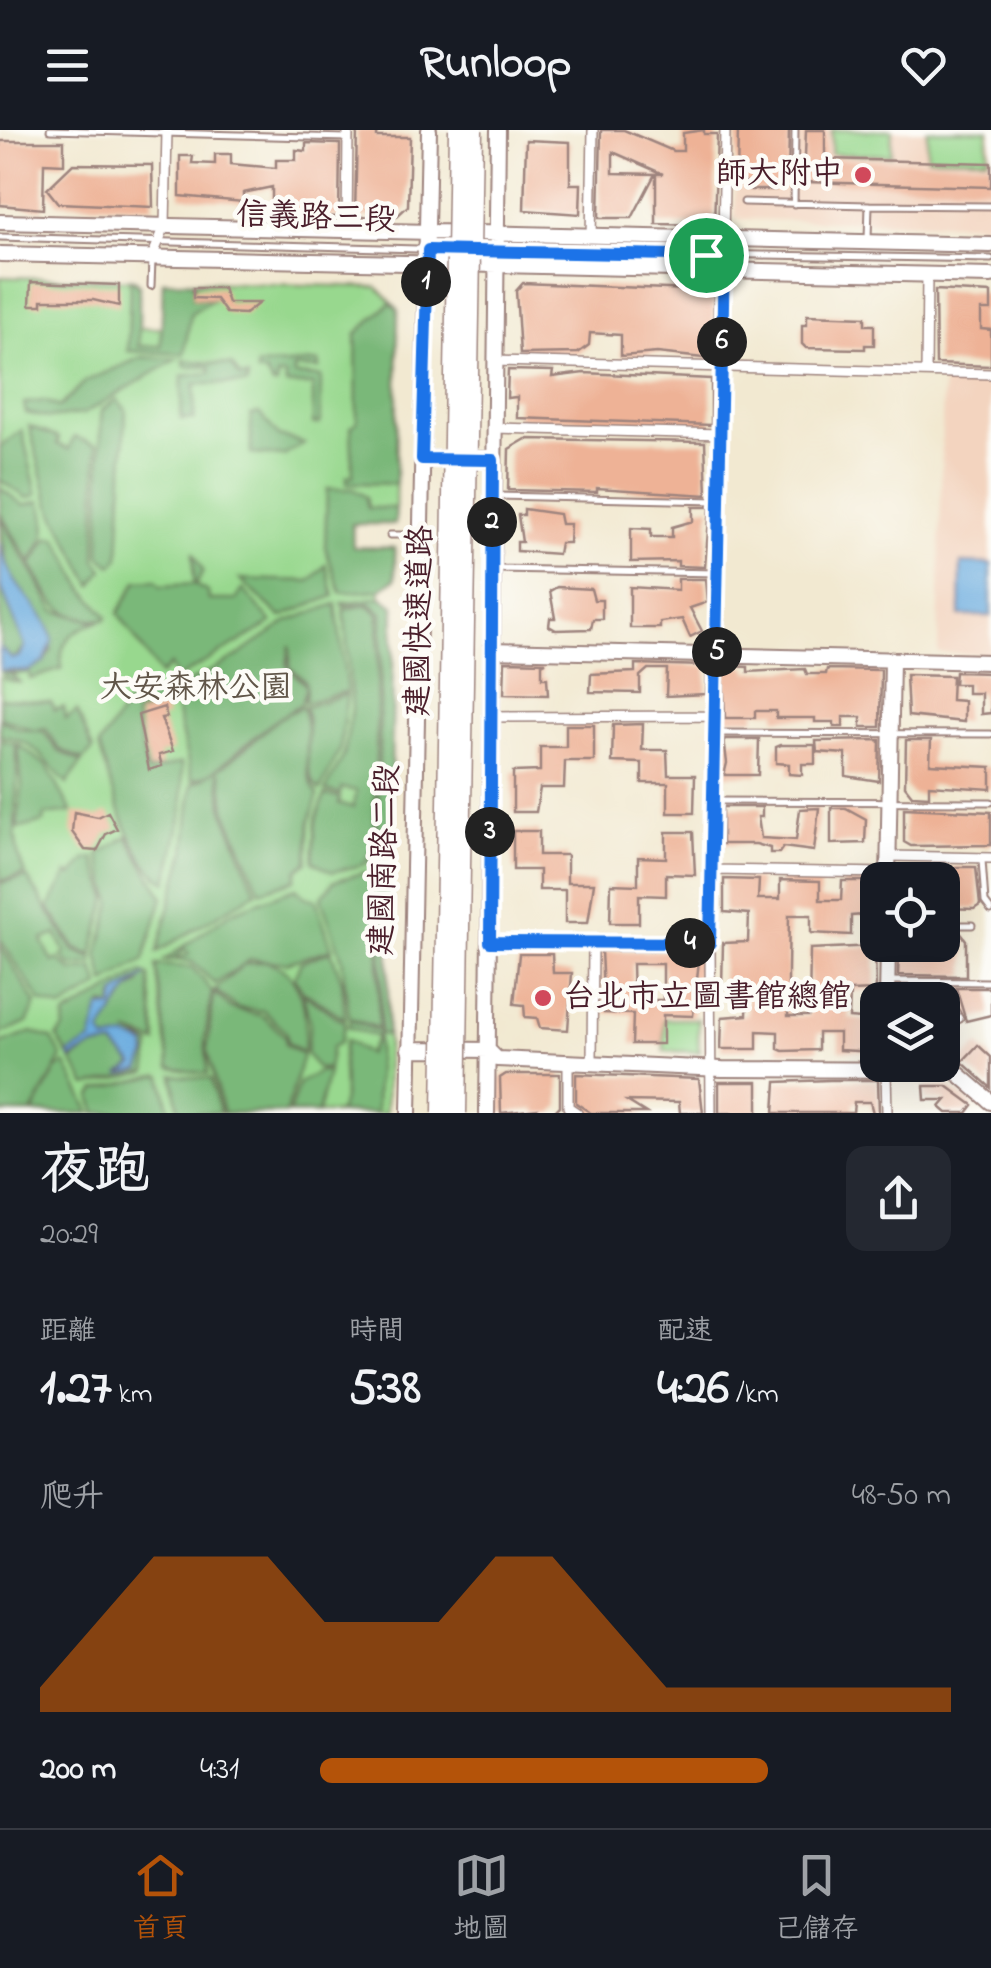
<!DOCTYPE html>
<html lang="zh-TW">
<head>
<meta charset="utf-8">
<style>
	:root { --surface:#171b24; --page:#242831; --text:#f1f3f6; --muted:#9ea1a6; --line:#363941; --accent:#b45309 }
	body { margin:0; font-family:"Indie Flower","LXGW WenKai TC",sans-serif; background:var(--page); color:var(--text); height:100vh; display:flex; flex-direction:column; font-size:38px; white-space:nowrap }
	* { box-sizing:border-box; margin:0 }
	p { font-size:32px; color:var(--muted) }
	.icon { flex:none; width:55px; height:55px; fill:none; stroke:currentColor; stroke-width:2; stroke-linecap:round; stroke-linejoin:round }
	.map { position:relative; height:983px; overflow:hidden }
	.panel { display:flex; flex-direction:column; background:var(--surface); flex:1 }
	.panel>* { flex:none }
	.controls { position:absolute; left:860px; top:732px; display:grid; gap:20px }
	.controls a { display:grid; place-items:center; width:100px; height:100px; border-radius:20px; background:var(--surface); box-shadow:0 10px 40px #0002; font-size:50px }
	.pin { position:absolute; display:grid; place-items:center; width:85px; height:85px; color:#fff; margin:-42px; border:5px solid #fff; border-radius:50%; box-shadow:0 2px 10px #0007 }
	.km { position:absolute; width:50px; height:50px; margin:-25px; border-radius:50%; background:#222; color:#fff; font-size:28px; line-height:50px; text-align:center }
	.round { display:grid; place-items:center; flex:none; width:105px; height:105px; border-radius:20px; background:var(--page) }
	.headline { display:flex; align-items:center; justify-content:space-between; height:170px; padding:0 40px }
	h1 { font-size:55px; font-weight:800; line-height:75px }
	.metrics { display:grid; grid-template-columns:repeat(3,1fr); gap:15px; height:170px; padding:10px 40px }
	.metrics div { display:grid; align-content:center }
	.metrics b { font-size:50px; font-weight:800 }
	.metrics small { font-size:28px; font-weight:400 }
	.metrics p { font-size:28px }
	.chart { height:280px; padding:20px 40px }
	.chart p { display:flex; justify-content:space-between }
	.chart svg { width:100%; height:180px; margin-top:10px; fill:var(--accent); opacity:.7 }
	ul { padding:0 40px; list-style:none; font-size:32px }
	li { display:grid; grid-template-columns:160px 120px 1fr; align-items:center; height:75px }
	li i { height:25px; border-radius:12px; background:var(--accent) }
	header { display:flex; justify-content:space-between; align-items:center; height:130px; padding:0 40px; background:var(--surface); font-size:45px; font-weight:800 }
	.dock { display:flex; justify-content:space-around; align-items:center; height:140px; border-top:2px solid var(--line); background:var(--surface); font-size:28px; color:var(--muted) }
	.dock a { display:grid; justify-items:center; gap:5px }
	.dock .selected { color:var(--accent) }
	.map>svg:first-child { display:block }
	.built { fill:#f3d4bf }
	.green { fill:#98d88e; stroke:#717c5c; stroke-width:2.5 }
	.forest { fill:#7ab879; stroke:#626c52; stroke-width:2.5; fill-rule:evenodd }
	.water { fill:#6aacdf; stroke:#5a6685; stroke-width:2.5 }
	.building { fill:#eeb296; fill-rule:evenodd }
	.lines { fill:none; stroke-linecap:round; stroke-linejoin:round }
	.lane-casing { stroke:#9e847e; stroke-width:9 }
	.street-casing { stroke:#9e847e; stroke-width:12 }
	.secondary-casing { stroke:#9e847e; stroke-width:18 }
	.lane { stroke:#fff; stroke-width:5 }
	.street { stroke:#fff; stroke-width:9 }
	.secondary { stroke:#fff; stroke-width:14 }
	.highway-bridge-casing { stroke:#9e847e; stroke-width:21; stroke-linecap:butt }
	.highway-bridge { stroke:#fff; stroke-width:18 }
	.route-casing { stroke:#fff; stroke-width:20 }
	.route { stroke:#1a73e8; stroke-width:12 }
	.poi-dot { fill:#d1495b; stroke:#fdfcf7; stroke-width:4 }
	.labels { text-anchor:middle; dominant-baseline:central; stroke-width:9; stroke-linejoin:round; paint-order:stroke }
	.poi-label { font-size:32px; fill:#4a1f2b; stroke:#fdfcf7; text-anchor:end }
	.street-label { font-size:32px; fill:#4a1f2b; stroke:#fdfcf7 }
	.park-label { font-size:32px; fill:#615649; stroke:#fdfcf7 }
</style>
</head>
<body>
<header><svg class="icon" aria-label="menu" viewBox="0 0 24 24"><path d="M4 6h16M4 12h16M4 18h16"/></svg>Runloop<svg class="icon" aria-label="heart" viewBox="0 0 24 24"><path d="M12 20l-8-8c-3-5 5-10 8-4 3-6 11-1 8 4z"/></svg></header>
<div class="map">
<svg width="991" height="983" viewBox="0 0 991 983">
	<rect width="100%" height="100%" fill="#fdfcf7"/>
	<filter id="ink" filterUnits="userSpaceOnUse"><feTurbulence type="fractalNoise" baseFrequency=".01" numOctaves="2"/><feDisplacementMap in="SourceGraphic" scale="20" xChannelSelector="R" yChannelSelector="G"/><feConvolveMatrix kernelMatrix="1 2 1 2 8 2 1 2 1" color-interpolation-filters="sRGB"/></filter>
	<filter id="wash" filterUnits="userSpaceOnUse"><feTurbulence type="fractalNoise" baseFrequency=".0048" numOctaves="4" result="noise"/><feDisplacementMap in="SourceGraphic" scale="40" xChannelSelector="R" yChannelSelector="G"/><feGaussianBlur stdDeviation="2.25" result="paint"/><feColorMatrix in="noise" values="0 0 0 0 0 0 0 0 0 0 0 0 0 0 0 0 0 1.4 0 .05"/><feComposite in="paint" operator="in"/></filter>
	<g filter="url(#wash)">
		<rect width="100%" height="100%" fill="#f2e9d1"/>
		<!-- built -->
		<path class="built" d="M736,0H991V94L735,89Z
			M943,247L991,248V524L938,523Z"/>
		<!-- green -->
		<path class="green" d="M832,0H892L891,25L831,24Z
			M927,0H988V28L927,27Z
			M0,147L135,150L139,155V198H162L163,151L377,157L398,179L395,394H353L352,417L395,418V449L384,453L380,463L384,471L394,476L390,720L375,736L390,752L386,983H0Z
			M664,889H698L699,922L664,921Z"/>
		<!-- forest -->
		<path class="forest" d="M130,149L139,155V216H161L163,151L219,152L194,153L193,168L212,170L191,183L184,224L128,221Z
			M390,173L398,179L396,354L347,353V346H353L351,297L357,292L356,204Z
			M142,227L177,229L83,284L49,288L26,283L24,273L44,271L59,277L86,251Z
			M184,230L232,235L240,247H248L247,254H195L194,289H181L182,246L210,243V237H185Z
			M319,232V239L294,238V245L321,247L320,294H313V255H286L285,246H277V255H273L265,243H257V236Z
			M117,269L126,280L119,428L112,436L100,426L101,291L102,280Z
			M259,283L279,306L304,313L284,326L251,324V285Z
			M29,296L59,308L57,314L69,319L74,307L97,315L96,430L103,440L92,455L50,375Z
			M22,300L37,365L27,368L0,350V317Z
			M0,358L24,375L40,371C50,398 47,409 30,432L0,383Z
			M327,359H353L366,367L368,378H396L395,394H352L353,417L395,418V449L380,460L341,463L325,417Z
			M0,387L55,481L97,492C73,500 58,510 62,539L30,549L29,542L11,545L21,553L4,549L5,543L0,540L10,543L44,532L52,519L7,438Z
			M48,408H57L84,459L107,487L105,490C57,489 53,472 31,435Z
			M193,422L203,441L196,456L208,462L209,470H236L243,459L272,493L176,549L170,535L160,545L118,483L137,451L156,450L161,456L194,454Z
			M326,435L334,466L281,487L240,449L310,451Z
			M0,455L25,516L15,528L6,527L0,517Z
			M381,467L394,476L390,720L369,733L377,718L382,483L369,473L343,476L342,473Z
			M336,474L347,561L305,573C306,550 310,554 290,537V515L287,535L306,556L301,574C263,593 234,641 192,650L172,561L235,528L288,491Z
			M368,475L379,484L374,718L363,735L332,742L313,731L316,689L325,665L340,667L339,674L353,677L357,661L342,658L340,664L325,661L344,625L352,578L344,479Z
			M347,564L340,620L320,660C298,642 314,603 305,577Z
			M162,565L165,575L135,584L147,642L181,633L182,639L183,680L167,752C129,732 111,653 99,616L132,567Z
			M0,568L51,572L54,580L64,577L66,589L77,581L93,620L83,630L59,619L46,599L35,601L0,587Z
			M302,577C315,608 297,638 318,665L310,691L307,732L298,739L295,750L260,761L225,679L221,643L219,642L223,679L256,762L157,822L185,722L192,654C232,635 260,592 302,577Z
			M0,589L19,599L43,601L58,621L82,632L67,654C47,634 35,608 0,606Z
			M0,610L15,613C23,657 5,702 25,744L0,751Z
			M18,614L47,636L72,682L45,685L44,692L17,699L22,657Z
			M127,706L163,767L144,830L105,853L98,825L112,773L99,725Z
			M94,728L108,767L92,825L76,819L49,778L68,743L72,746L85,730Z
			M376,739L390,752L387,905L380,904L383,759L371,741Z
			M365,742L380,760L378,898L349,888L342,829L321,768L334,751Z
			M27,747L74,821L93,828V834L71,836L62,826L66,823L56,804L42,810L53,832L58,829L72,841L94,839L100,856L62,879L41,872L0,809V753Z
			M296,758L305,767L316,770L332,819L286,833L251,829L215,854L192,832L177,830L189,824L185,819L175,829L163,831L233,781Z
			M0,815L36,874L27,893L0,904Z
			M331,821L342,851L345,889L302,860L294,847L301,832Z
			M266,831C306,843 309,888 303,923L288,913L286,902L264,881L237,878L215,860L244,834Z
			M156,835L192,837L212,861L205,909L208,944L170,938Z
			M142,842L149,846L157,913L127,902L151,915L147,942L87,956L57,907L64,899L65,886ZM141,853L128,861L101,903L106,911H141L146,915L140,940L120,944L134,935L114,915L93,917L73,930L71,923L91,912L103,875L113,877L114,867Z
			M214,862L231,878L263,886L285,906L286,915L303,925L286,983H223L207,920Z
			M303,863L345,893L340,913L332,917L328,939L317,938L306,923L310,895Z
			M351,890L378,901L376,983H338C351,959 337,935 346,910L368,924L377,907L348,897Z
			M32,902L52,909L62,927L32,983H0V914Z
			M65,933L91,983H33L56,940Z
			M320,941L328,942L318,983H289L299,953Z
			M158,945L162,946L170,983H97L91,967L96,960Z
			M173,945L211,949L220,983H179Z"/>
		<!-- water -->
		<path class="water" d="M0,413C9,462 46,476 53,510L44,532L28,541L0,540V517L12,529L20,526L25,516L0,455Z
			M961,433L991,434V486H960Z
			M146,845L128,861L101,903L106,911L128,907L146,915L147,925L140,940L120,945L134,935L114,915L93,917L71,929L69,924L91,911L100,878L113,877L116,864Z"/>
		<g id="blocks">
			<!-- building -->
			<path class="building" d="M357,0H377V7H410L408,76L396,87L355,86Z
				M601,0H624L673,21H683V3L704,0V4H717L714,95L656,94V44H663L613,22V43L655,44L632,88H599Z
				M738,0H789L788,50L775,55V60H750V54L737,48Z
				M806,0H825V29L991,33V57L804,52Z
				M526,10L570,12V54H581L580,84L524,80Z
				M0,11H64V34L44,33L43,79L0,75Z
				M306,13L340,14L339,87L272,85V57L243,63V72L180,66V26H193L192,33L215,34V24H231V34L276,38V30H296V20L306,21Z
				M73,34L152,35L153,77L58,73L47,59Z
				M31,152L119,155V176L93,170H42V175H30Z
				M523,153L714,161L713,229L657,223L621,226V205L590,203L589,215L578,223L520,224L516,161Z
				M193,158H223L228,173H259L245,184L226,183L216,169L193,168Z
				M935,160L991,163V180H981V199L991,200V236L936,234Z
				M807,185L865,187V195H874V215H865V219L806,218L802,214V195H807Z
				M508,240L553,241L552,247L584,243L711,249V295L517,288V267L507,268Z
				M526,309L705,312L707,365L597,358V362L508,360L509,319Z
				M693,377H710L705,437L678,436V431L631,432V398L651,399V407H672V397L693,391Z
				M524,379L559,384L561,394H570L569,413H560L558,424L517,421V412H522L518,385H524Z
				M678,449H706L708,472L690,478L702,501L690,507L682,489L660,492V498H630V457L678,460Z
				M557,457L591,459L594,470H602V489H593L591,499L556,500L549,496L550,488H555L550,461Z
				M505,531L546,532L542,534V548H547L548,565L504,564Z
				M635,534L707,536L706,564L666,566L667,539H648L640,546V563L590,562L591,544L635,542Z
				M728,536L748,537V542L805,539L807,544H826L827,539L881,540L880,597H861V587H843V597H834V592H815V588H776V581H755V588H725L723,540Z
				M955,542L991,543V583L981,584V563H967V554H954Z
				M906,545L952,546L951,570L964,571V592L908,586Z
				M164,577L167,587L161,588L173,621L159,625L162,636L149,640L138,585Z
				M643,594L642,620H667L668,645H695L694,683H668V653H642V633L612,632L613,595Z
				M566,595H594V631H565L564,658H540L536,682H513V642L540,641V617H566Z
				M724,609H759L758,645H724L727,633Z
				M880,610L879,651L846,646V624L817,622L816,611Z
				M906,610H931L930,634L991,637V659L929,655V666L912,665L905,656Z
				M781,615H815V634H802V645L789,644V634L776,633V617Z
				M722,677H762V687H758L761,708L796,710L800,679L819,678L814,721L783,717L779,723H770V718L756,714H722Z
				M831,678H846L866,689L865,713L831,714Z
				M904,678L991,682V715L911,716L904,712Z
				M74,682L98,687L108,682L117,699L106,704L97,721L85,720L72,702Z
				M513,701H539V725H567V753H594L588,793H565V760H539V740H513Z
				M666,702H693L695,745L666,744V766L639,765V793H610L611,754L638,755V727L666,728Z
				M957,737H976L980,775L974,779L946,778L947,757H942V750H932V740Z
				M724,749L759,750L758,769H780V750L820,751V770H841L842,751H877L876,784L851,786V805L811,803V785H789L788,840V886H809L810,819L875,816L876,860L850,861L849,888L875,890V922L839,920V903H818V920L783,921L778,919V902L757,901V919H721L722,887L747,885L748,859L722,857L723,813L748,812L749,784L724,782Z
				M942,801H959L966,810V846L898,845L899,820H942Z
				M601,821H700L693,886L663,885V914H632L633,884L604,883ZM632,834H663V870H633Z
				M519,824H552L553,843H572L568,900L540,898L537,888L525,887L524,875L514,874Z
				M956,858H991V885L966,891Z
				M978,915L991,927V958L962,932Z
				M506,944H560V976L553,983H534L537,979L501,983L500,948Z
				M576,944L699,949L703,983H680L679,972L627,971L646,983H591L576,973Z
				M830,950H878L879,983H873L870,972H854L853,983H774L776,952Z
				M719,952H758V983H719Z
				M924,956H947L973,975L967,983H947L940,977L946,970H925Z"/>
		</g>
	</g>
	<g filter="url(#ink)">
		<use href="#blocks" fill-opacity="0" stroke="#9e847e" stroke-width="2.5"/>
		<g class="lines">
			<defs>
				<path id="lane" d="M50,0L347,8
					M744,72L869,75L868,109
					M794,74L795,0
					M869,75L991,76
					M0,107L452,120
					M478,120L991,129
					M151,156L152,130
					M497,366L716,371
					M390,405H418
					M494,439L718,443
					M716,603L991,604
					M714,671L991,672
					M982,730L985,772L991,780
					M942,795H972
					M889,851L991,852
					M939,852L960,889L942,898"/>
				<path id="street" d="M347,100L348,0
					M591,107L593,0
					M152,127L165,96L167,0
					M494,231L991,244
					M926,242L927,144
					M494,298L721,304
					M490,587L716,586
					M889,726L991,728
					M712,740L888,743
					M490,812L710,813
					M568,930V977L577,983
					M592,931L593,813
					M886,941L887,983
					M711,983L710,813L725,0"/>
				<path id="secondary" d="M0,92L991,115
					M0,124L991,146
					M422,329H493
					M492,520L991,532
					M888,750L892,530
					M887,870L888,815
					M409,919L488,920
					M488,920L497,929L722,939L954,940L991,972
					M409,983L429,0
					M487,983L498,0"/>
			</defs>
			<!-- lane casing -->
			<use href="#lane" class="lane-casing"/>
			<!-- street casing -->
			<use href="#street" class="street-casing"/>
			<!-- secondary casing -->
			<use href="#secondary" class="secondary-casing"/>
			<!-- lane -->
			<use href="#lane" class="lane"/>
			<!-- street -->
			<use href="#street" class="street"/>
			<!-- secondary -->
			<use href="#secondary" class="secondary"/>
			<defs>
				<path id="highway-bridge" d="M442,983L458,0
					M457,983L473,0"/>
			</defs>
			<!-- highway-bridge casing -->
			<use href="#highway-bridge" class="highway-bridge-casing"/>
			<!-- highway-bridge -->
			<use href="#highway-bridge" class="highway-bridge"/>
		</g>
	</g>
	<g class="lines" filter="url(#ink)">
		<defs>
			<path id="route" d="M428,120L724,126L710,813L490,812L493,330L422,329Z"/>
		</defs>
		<!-- route casing -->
		<use href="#route" class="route-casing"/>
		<!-- route -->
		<use href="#route" class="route"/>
	</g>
	<!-- markers -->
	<g class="poi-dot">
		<circle cx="863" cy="45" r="10"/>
		<circle cx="543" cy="868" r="10"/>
	</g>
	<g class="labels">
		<!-- poi labels -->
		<g class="poi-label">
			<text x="843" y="45">師大附中</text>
			<text x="563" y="868" text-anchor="start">台北市立圖書館總館</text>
		</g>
		<!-- street labels -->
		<g class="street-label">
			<text transform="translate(316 89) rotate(2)">信義路三段</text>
			<text transform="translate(421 491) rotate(-89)">建國快速道路</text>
			<text transform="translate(386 730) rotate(-88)">建國南路二段</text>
		</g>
		<!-- park labels -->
		<g class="park-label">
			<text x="196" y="559">大安森林公園</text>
		</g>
	</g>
</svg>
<div class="controls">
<a><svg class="icon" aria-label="locate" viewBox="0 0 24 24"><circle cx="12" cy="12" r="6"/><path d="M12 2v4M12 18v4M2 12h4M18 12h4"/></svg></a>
<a><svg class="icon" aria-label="layers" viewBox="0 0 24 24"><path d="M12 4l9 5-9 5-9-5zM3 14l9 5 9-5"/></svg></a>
</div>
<div class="pin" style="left:706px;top:125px;background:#1e9e55"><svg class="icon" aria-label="arrive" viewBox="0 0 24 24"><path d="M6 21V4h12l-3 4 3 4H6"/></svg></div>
<b class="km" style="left:426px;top:152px">1</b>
<b class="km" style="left:492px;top:392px">2</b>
<b class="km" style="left:490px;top:702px">3</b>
<b class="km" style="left:690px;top:813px">4</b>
<b class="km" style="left:717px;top:522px">5</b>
<b class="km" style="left:722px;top:212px">6</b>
</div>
<section class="panel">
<div class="headline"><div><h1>夜跑</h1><p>20:29</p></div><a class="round"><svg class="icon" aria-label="share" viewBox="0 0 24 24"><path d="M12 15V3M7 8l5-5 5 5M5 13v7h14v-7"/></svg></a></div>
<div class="metrics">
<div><p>距離</p><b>1.27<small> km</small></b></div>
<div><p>時間</p><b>5:38</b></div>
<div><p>配速</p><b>4:26<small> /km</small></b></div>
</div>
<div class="chart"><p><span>爬升</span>48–50 m</p>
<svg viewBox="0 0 160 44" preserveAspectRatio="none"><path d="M0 44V38L10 22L20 6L30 6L40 6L50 22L60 22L70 22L80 6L90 6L100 22L110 38L120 38L130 38L140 38L150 38L160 38V44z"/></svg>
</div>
<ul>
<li><b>200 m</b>4:31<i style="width:71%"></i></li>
</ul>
</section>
<nav class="dock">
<a class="selected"><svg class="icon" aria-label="home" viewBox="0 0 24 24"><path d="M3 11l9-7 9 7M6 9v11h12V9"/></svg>首頁</a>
<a><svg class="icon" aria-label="map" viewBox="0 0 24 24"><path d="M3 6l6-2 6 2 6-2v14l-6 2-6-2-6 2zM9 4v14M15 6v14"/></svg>地圖</a>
<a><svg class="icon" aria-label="saved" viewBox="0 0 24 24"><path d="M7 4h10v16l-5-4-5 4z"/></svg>已儲存</a>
</nav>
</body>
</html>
